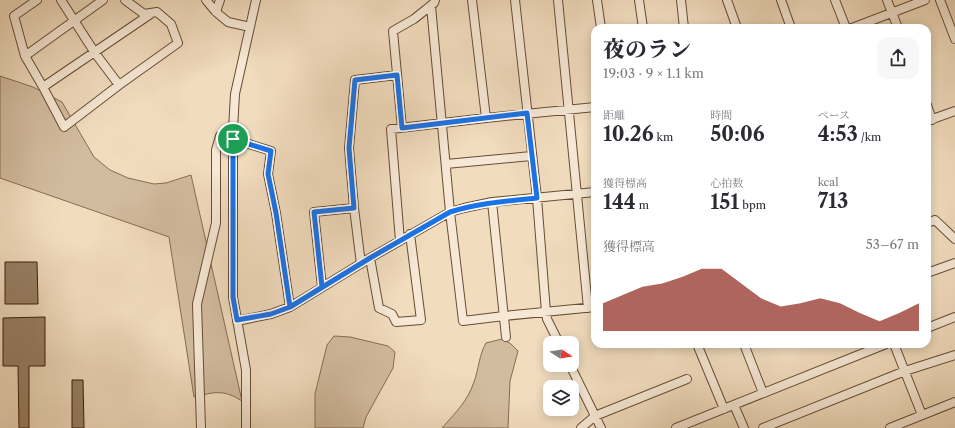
<!DOCTYPE html>
<html lang="ja">
<head>
<meta charset="utf-8">
<style>
	:root { --surface:#fff; --page:#f7f7f7; --text:#2b2b33; --muted:#7c7c81; --accent:#8f2418 }
	body { margin:0; font-family:"Libre Caslon Text","Noto Serif JP",serif; background:var(--page); color:var(--text); height:100vh; display:flex; flex-direction:column; font-size:15px; white-space:nowrap }
	* { box-sizing:border-box; margin:0 }
	p { font-size:13px; color:var(--muted) }
	.icon { flex:none; width:22px; height:22px; fill:none; stroke:currentColor; stroke-width:2; stroke-linecap:round; stroke-linejoin:round }
	.map { position:relative; flex:1; overflow:hidden }
	.sheet { position:absolute; left:591px; top:24px; width:340px; height:324px; display:flex; flex-direction:column; background:var(--surface); border-radius:12px; box-shadow:0 2px 10px #0003 }
	.sheet>* { flex:none }
	.needle { width:26px; rotate:102deg }
	.tools { position:absolute; left:543px; top:336px; display:grid; gap:8px }
	.tools a { display:grid; place-items:center; width:36px; height:36px; border-radius:8px; background:var(--surface); box-shadow:0 2px 10px #0003; font-size:20px }
	.pin { position:absolute; display:grid; place-items:center; width:34px; height:34px; color:#fff; margin:-17px; border:2px solid #fff; border-radius:50%; box-shadow:0 1px 4px #0007 }
	.round { display:grid; place-items:center; flex:none; width:42px; height:42px; border-radius:12px; background:var(--page) }
	.overview { display:flex; align-items:center; justify-content:space-between; height:68px; padding:0 12px }
	h1 { font-size:22px; font-weight:800; line-height:30px }
	.stats { display:grid; grid-template-columns:repeat(3,1fr); gap:6px; height:68px; padding:4px 12px }
	.stats div { display:grid; align-content:center }
	.stats b { font-size:20px; font-weight:800 }
	.stats small { font-size:11px; font-weight:400 }
	.stats p { font-size:11px }
	.chart { height:112px; padding:8px 12px }
	.chart p { display:flex; justify-content:space-between }
	.chart svg { width:100%; height:72px; margin-top:4px; fill:var(--accent); opacity:.7 }
	.map>svg:first-child { display:block }
	.green { fill:#d2bc9f; stroke:#866c52 }
	.building { fill:#998066; stroke:#3a1d06 }
	.lines { fill:none; stroke-linecap:round; stroke-linejoin:round }
	.minor-casing { stroke:#684d34; stroke-width:10 }
	.minor { stroke:#f6e8d5; stroke-width:8 }
	.route-casing { stroke:#fff; stroke-width:8 }
	.route { stroke:#1a73e8; stroke-width:5 }
</style>
</head>
<body>
<div class="map">
<svg width="955" height="428" viewBox="0 0 955 428">
	<rect width="100%" height="100%" fill="#f1dcbe"/>
	<filter id="stains"><feTurbulence type="fractalNoise" baseFrequency=".005" numOctaves="4"/><feColorMatrix values="0 0 0 0 .2 0 0 0 0 .09 0 0 0 0 .02 0 0 0 .5 -.17"/></filter>
	<radialGradient id="worn" r=".72"><stop offset=".6" stop-color="#630" stop-opacity="0"/><stop offset="1" stop-color="#630" stop-opacity=".3"/></radialGradient>
	<!-- green -->
	<path class="green" d="M0,76L33,87L62,102L94,157L110,170L128,178L154,184L166,183L191,175L242,401C223,389 215,392 194,397L169,237L0,178Z
		M334,336L350,337L388,346L395,352L393,368L366,417L363,428H315V394L327,345Z
		M502,339L511,344L518,351L510,381L508,428H442C456,412 467,402 474,382C479,368 479,355 486,343Z"/>
	<!-- building -->
	<path class="building" d="M5,262H37L38,304H5Z
		M45,317V366H29V428H19L18,366H3V318Z
		M72,380H83L84,428H72Z"/>
	<g class="lines">
		<defs>
			<path id="minor" d="M37,0L14,16L25,56L43,87L64,127L119,85L178,43L171,24L157,12L144,14L125,0
				M61,0L95,53L119,85
				M206,0L216,12L228,22L250,27
				M472,0L486,118
				M515,0L537,198L546,312L547,319L559,343
				M558,0L588,308
				M597,0L601,28
				M639,0L643,28
				M681,0L684,28
				M727,0L737,28
				M781,0L791,28
				M835,0L846,28
				M887,0L898,28
				M940,0L955,39
				M431,6L450,212L463,321L504,316L595,307
				M216,12L220,0
				M852,28L925,0
				M25,56L103,0
				M43,87L152,13
				M927,105L932,120
				M927,121L955,111
				M402,128L393,31L414,19L434,3L435,0
				M233,139L271,151L268,174L276,213L290,307
				M446,164L531,156
				M492,202L506,337
				M927,223L935,220L955,239
				M400,241L391,129L486,118L595,107
				M370,258L379,308L392,314L396,322L421,320L410,234
				M361,264L354,208L349,148L355,80L397,75
				M927,273L955,263
				M322,287L314,212L354,208
				M237,321L271,314L290,307L370,258L450,212L464,208L492,202L595,192
				M927,328L955,317
				M697,344L724,409
				M744,344L763,393
				M894,344L922,415
				M570,365L601,428
				M734,405L744,428
				M201,428L197,304L216,223V150L220,136L233,129
				M246,428V370L233,297V129L235,94L256,0
				M581,428L595,416L687,379
				M676,428L886,344
				M763,428L905,371L955,355
				M890,428L955,402"/>
		</defs>
		<!-- minor casing -->
		<use href="#minor" class="minor-casing"/>
		<!-- minor -->
		<use href="#minor" class="minor"/>
	</g>
	<g class="lines">
		<defs>
			<path id="route" d="M233,139V297L237,320L271,314L290,307L370,258L450,212C478,203 507,201 537,198L527,113L402,128L397,75L355,80L349,148L354,208L314,212L322,287L290,307L276,213L268,174L271,151L233,139"/>
		</defs>
		<!-- route casing -->
		<use href="#route" class="route-casing"/>
		<!-- route -->
		<use href="#route" class="route"/>
	</g>
	<rect width="100%" height="100%" filter="url(#stains)"/>
	<rect width="100%" height="100%" fill="url(#worn)"/>
</svg>
<div class="tools">
<a><svg class="needle" viewBox="-14 -14 28 28"><path d="M0-13l5 13h-10z" fill="#e53935"/><path d="M0 13l5-13h-10z" fill="#7c7c81"/></svg></a>
<a><svg class="icon" aria-label="layers" viewBox="0 0 24 24"><path d="M12 4l9 5-9 5-9-5zM3 14l9 5 9-5"/></svg></a>
</div>
<div class="pin" style="left:233px;top:139px;background:#1e9e55"><svg class="icon" aria-label="arrive" viewBox="0 0 24 24"><path d="M6 21V4h12l-3 4 3 4H6"/></svg></div>
<section class="sheet">
<div class="overview"><div><h1>夜のラン</h1><p>19:03 · 9 × 1.1 km</p></div><a class="round"><svg class="icon" aria-label="share" viewBox="0 0 24 24"><path d="M12 15V3M7 8l5-5 5 5M5 13v7h14v-7"/></svg></a></div>
<div class="stats">
<div><p>距離</p><b>10.26<small> km</small></b></div>
<div><p>時間</p><b>50:06</b></div>
<div><p>ペース</p><b>4:53<small> /km</small></b></div>
</div>
<div class="stats">
<div><p>獲得標高</p><b>144<small> m</small></b></div>
<div><p>心拍数</p><b>151<small> bpm</small></b></div>
<div><p>kcal</p><b>713</b></div>
</div>
<div class="chart"><p><span>獲得標高</span>53–67 m</p>
<svg viewBox="0 0 160 44" preserveAspectRatio="none"><path d="M0 44V27L10 22L20 17L30 15L40 11L50 6L60 6L70 15L80 24L90 29L100 27L110 24L120 27L130 33L140 38L150 33L160 27V44z"/></svg>
</div>
</section>
</div>
</body>
</html>
